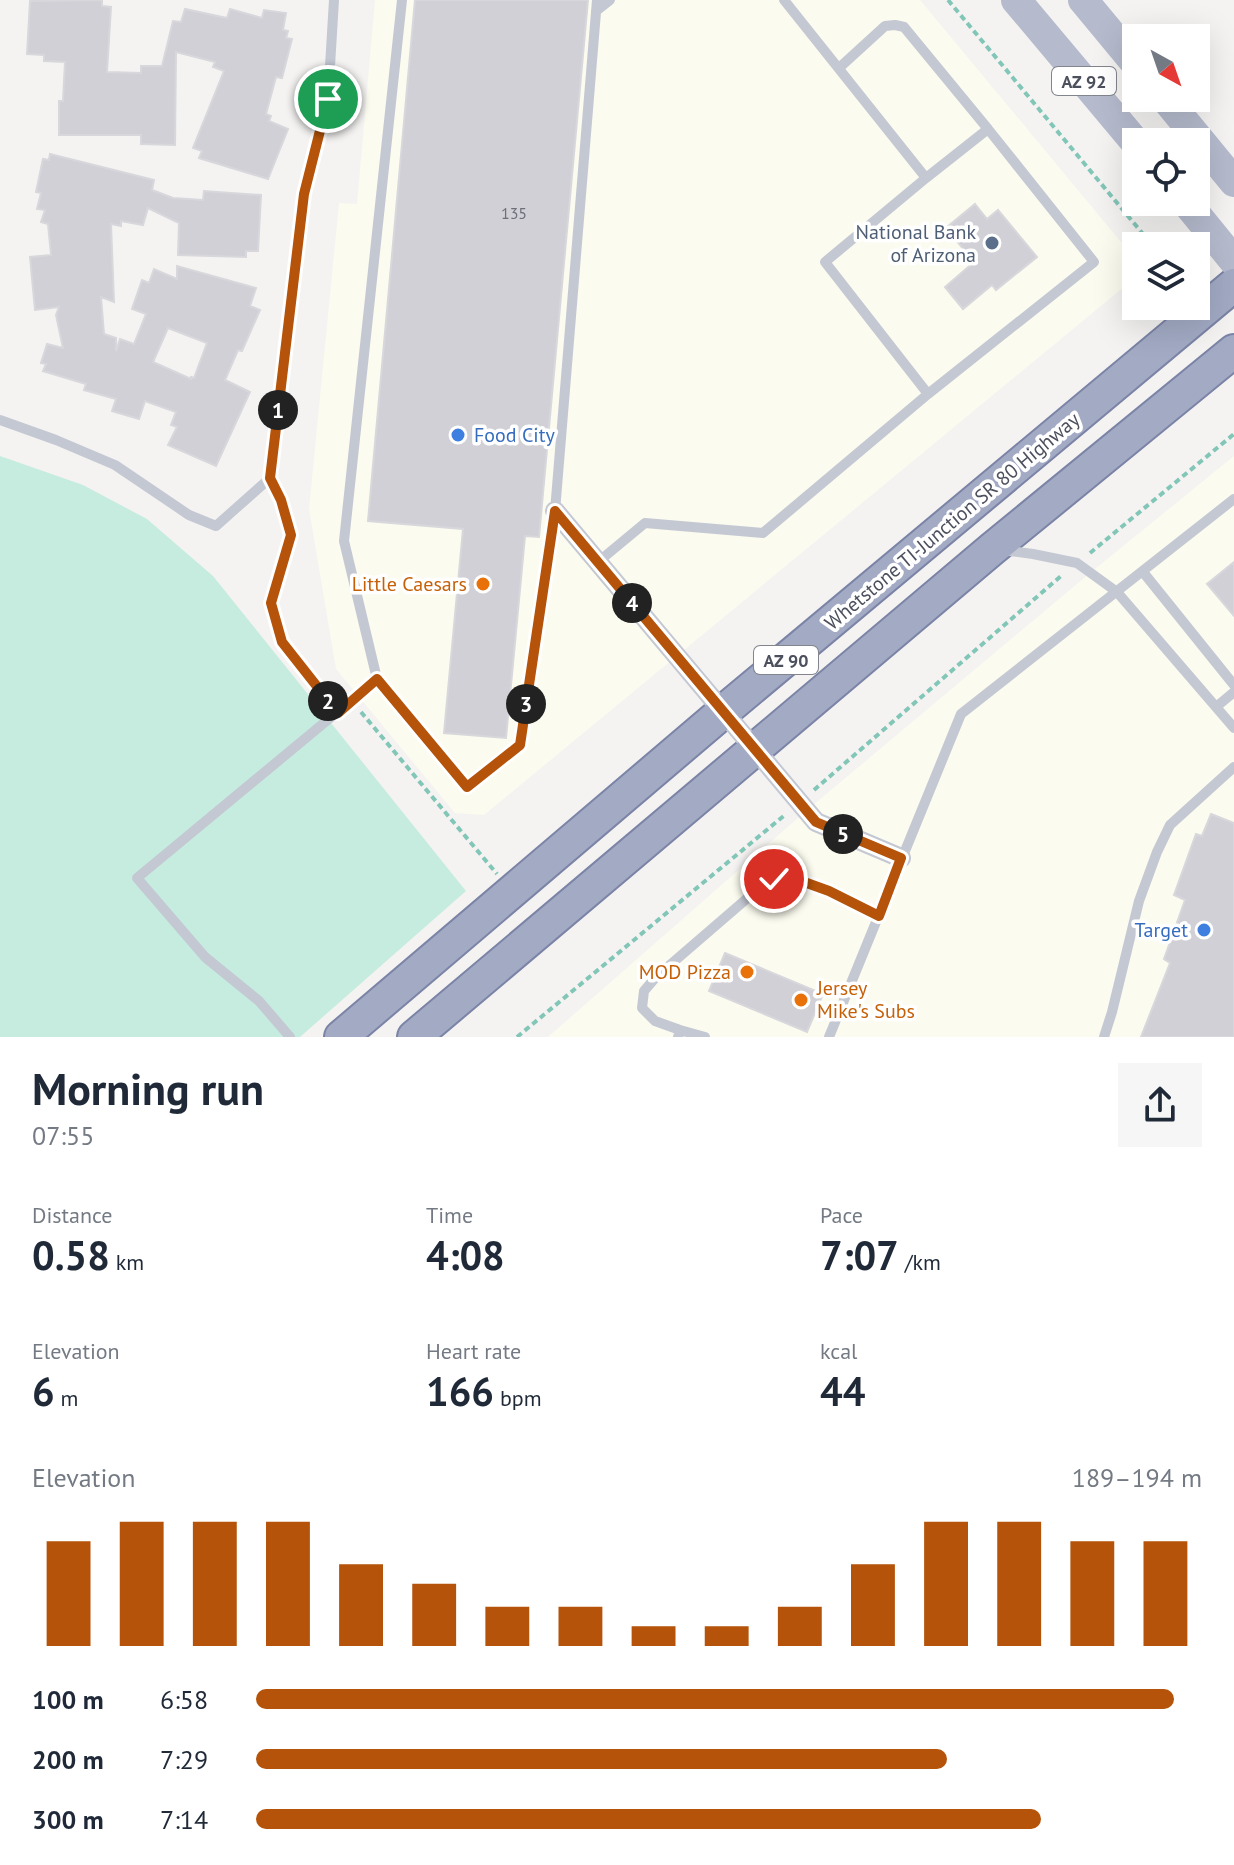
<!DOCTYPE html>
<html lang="en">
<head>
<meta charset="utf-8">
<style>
	:root { --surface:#fff; --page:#f6f6f7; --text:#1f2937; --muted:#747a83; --accent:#b45309 }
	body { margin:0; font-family:"PT Sans",sans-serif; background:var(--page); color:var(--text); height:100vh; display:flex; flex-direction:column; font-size:30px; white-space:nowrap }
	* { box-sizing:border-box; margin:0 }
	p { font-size:26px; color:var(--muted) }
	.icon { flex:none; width:44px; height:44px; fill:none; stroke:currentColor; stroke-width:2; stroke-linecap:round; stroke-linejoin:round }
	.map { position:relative; height:1037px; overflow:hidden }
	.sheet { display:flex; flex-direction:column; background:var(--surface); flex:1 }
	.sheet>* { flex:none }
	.needle { width:52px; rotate:140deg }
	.buttons { position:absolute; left:1122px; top:24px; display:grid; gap:16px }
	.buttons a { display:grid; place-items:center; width:88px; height:88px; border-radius:0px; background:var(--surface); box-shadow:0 8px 32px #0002; font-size:40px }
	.pin { position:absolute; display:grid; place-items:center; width:68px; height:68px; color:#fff; margin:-34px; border:4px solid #fff; border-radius:50%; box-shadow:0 2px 8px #0007 }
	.km { position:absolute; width:40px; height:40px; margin:-20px; border-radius:50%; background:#222; color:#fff; font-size:22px; line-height:40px; text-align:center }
	.round { display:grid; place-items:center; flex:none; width:84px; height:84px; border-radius:0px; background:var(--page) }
	.head { display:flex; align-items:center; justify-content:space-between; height:136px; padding:0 32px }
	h1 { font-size:44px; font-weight:600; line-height:60px }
	.metrics { display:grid; grid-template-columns:repeat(3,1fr); gap:12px; height:136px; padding:8px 32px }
	.metrics div { display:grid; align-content:center }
	.metrics b { font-size:40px; font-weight:600 }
	.metrics small { font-size:22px; font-weight:400 }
	.metrics p { font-size:22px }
	.chart { height:224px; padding:16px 32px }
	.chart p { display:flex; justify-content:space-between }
	.chart svg { width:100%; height:144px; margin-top:8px; stroke:var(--accent); stroke-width:6 }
	ul { padding:0 32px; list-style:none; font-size:26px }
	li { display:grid; grid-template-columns:128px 96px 1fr; align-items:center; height:60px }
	li i { height:20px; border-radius:10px; background:var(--accent) }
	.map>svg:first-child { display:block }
	.commercial { fill:#fbfbef }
	.green { fill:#c6ecdf }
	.building { fill:#d0d0d6; stroke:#d7d7dc; stroke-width:2; fill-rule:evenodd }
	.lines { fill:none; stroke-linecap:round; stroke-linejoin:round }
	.trunk-casing { stroke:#7b84a6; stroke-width:36 }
	.path { stroke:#82c6b7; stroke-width:4; stroke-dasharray:6 4; stroke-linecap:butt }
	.service { stroke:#c4c8d2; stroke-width:10 }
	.minor { stroke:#c4c8d2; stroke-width:20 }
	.primary { stroke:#b5bbcd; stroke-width:30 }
	.trunk { stroke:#a2aac4; stroke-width:32 }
	.route-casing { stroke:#fff; stroke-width:16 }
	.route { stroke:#b45309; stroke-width:10 }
	.service-dot { fill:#5c6f8a; stroke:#fff; stroke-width:3 }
	.shop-dot { fill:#3f7fe0; stroke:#fff; stroke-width:3 }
	.food-dot { fill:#e8710a; stroke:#fff; stroke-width:3 }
	.labels { text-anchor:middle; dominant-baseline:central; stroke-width:7; stroke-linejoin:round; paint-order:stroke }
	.number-label { font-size:16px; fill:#6d707b }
	.shield { fill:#fff; stroke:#82848e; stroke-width:2 }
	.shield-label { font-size:18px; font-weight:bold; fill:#4c505d }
	.service-label { font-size:20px; fill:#4e5e75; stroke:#fff; text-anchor:end }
	.shop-label { font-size:20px; fill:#366cbe; stroke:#fff; text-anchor:start }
	.street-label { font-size:20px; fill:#4c505d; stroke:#fff }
	.food-label { font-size:20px; fill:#c56008; stroke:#fff; text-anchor:end }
</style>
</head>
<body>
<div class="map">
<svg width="1234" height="1037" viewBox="0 0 1234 1037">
	<rect width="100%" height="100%" fill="#f4f3f2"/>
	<!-- commercial -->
	<path class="commercial" d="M375,0H920L1136,260V277L484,815L455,813L336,669L309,509L339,203L357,204Z
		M1234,456V1037H548L806,811L1090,573Z"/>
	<!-- green -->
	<path class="green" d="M0,456L83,485L147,519L213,576L466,891L300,1037H0Z"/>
	<!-- building -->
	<path class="building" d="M102,0V6L111,7L107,72L141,73V66H162L173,21L181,22L185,9L227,18L230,9L262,18L264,10L286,13L283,30L288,31L286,38L292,39L282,78L276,77L266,114L271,116L269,121L288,129L268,179L199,158L202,151L193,148L224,71L213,67L215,62L176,52L175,145L141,144V135H59V101H63L65,62L44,61V55L27,54L30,1Z
		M415,0H588L539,537L525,536L506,738L444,733L463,529L368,521Z
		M50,154L154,180L152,190L173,198L203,200L204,191L261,195L258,251H246V257L178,255L179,223L148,208L143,225L121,221V226L111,224L114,302L101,297L104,334L116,338V351L120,339L134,344L146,314L132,309L142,280L149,283L154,269L177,279V266L256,288L250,306L260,310L242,351L238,350L225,380L250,392L216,466L168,445L177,427L171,425L176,412L145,401L139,419L112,411L116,399L84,390L86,384L43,371L46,364L41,363L47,344L63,348L56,315L59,307L35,310L30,257L51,255L48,224L41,222L45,210L37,209L41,193L36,192L43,159L49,160ZM168,328L207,343L194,378L191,377V379L153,362Z
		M975,204L987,219L998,210L1037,257L996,290L992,285L963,309L945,287L974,262L946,228Z
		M1234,562V616L1207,584Z
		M1211,814L1234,823V1037H1141L1170,963L1164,959L1185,900L1174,895L1196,834L1202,836Z
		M725,953L823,994L807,1032L709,991Z"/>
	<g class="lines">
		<defs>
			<path id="trunk" d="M341,1037L724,711L1234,285
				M414,1037L992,549L1234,351"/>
		</defs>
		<!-- trunk casing -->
		<use href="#trunk" class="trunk-casing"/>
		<!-- path -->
		<path class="path" d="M948,0L1153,246
			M1090,553L1234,434
			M361,712L497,874
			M814,790L1061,576
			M517,1037L786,814"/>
		<!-- service -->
		<path class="service" d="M784,0L926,178L825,262L928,394
			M596,11L610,0
			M839,68L885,26L895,25L904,27L988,129
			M0,420L56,440L115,465L189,515L216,526L270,478L304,194L328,99L334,0
			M270,478L281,500L291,535L271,603L282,642L338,713
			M1002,550L1033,554L1077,563L1117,592L1234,728
			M598,562L645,523L763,533L928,394L1094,262L988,129L926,178
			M1143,572L1234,685
			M377,679L344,541L402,0
			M1216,707L1234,692
			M680,1030L655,1021L642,1008L644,991L656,977L758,889C763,886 769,881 774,879C800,871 855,904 879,916
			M290,1037L259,1001L205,957L137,878L377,679L467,787L520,745L555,511L597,0
			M678,1037L680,1030L705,1037
			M829,1037L961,714L1234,499
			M1104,1037L1112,1012L1139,901L1157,852L1170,825L1234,767"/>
		<!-- minor -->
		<path class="minor" d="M555,511L816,822L901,858"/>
		<!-- primary -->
		<path class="primary" d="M1016,0L1136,143
			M1083,0L1136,64
			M1165,98L1234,182
			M1186,202L1234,261"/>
		<!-- trunk -->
		<use href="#trunk" class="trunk"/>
	</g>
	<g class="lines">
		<defs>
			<path id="route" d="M328,99L304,194L270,478L281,500L291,535L271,603L282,642L338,713L377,679L467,787L520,745L555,511L816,822L901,858L879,916L829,891L793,878L774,879"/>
		</defs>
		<!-- route casing -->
		<use href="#route" class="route-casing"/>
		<!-- route -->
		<use href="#route" class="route"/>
	</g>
	<!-- markers -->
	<circle class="service-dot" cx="992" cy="243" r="8"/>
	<g class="shop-dot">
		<circle cx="458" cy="435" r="8"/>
		<circle cx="1204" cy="930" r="8"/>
	</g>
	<g class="food-dot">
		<circle cx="483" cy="584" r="8"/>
		<circle cx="747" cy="972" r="8"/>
		<circle cx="801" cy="1000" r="8"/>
	</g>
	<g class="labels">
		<!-- number labels -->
		<g class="number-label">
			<text x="514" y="213">135</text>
		</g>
		<!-- shield labels -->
		<g class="shield">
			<rect x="1052" y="67" width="64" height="28" rx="6"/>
			<rect x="754" y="646" width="64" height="28" rx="6"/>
		</g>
		<g class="shield-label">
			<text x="1084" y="81">AZ 92</text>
			<text x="786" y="660">AZ 90</text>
		</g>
		<!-- service labels -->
		<g class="service-label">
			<text x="976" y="232">National Bank<tspan x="976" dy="23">of Arizona</tspan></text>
		</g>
		<!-- shop labels -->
		<g class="shop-label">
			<text x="474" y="435">Food City</text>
			<text x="1188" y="930" text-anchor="end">Target</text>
		</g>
		<!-- street labels -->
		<g class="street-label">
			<text transform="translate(952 521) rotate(-40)">Whetstone TI-Junction SR 80 Highway</text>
		</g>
		<!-- food labels -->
		<g class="food-label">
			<text x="467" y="584">Little Caesars</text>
			<text x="731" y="972">MOD Pizza</text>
			<text x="817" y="988" text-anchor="start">Jersey<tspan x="817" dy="23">Mike's Subs</tspan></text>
		</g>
	</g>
</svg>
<div class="buttons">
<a><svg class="needle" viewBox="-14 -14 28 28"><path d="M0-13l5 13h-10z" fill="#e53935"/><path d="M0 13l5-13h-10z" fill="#747a83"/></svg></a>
<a><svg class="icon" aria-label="locate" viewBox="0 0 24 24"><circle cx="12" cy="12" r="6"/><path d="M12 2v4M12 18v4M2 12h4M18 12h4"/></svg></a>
<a><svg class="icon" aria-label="layers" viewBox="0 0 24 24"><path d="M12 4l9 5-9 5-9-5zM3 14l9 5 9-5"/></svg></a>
</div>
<div class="pin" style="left:328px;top:99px;background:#1e9e55"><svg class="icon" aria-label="arrive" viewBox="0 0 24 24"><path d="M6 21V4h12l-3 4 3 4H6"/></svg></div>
<div class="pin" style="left:774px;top:879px;background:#d93025"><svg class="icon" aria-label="check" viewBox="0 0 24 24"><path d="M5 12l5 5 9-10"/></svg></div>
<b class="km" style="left:278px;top:410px">1</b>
<b class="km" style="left:328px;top:701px">2</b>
<b class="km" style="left:526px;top:704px">3</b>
<b class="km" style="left:632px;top:603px">4</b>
<b class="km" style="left:843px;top:834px">5</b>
</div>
<section class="sheet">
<div class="head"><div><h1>Morning run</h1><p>07:55</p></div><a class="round"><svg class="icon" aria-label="share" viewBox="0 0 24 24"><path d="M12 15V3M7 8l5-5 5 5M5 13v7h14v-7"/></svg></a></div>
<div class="metrics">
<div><p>Distance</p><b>0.58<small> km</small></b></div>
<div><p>Time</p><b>4:08</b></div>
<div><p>Pace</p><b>7:07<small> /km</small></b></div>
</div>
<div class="metrics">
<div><p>Elevation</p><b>6<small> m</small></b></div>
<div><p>Heart rate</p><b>166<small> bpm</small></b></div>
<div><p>kcal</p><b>44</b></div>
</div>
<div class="chart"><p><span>Elevation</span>189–194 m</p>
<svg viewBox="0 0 160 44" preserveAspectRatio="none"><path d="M5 44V12M15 44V6M25 44V6M35 44V6M45 44V19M55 44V25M65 44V32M75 44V32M85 44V38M95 44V38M105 44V32M115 44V19M125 44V6M135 44V6M145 44V12M155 44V12"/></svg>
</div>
<ul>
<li><b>100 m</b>6:58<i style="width:97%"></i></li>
<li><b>200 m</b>7:29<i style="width:73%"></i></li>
<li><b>300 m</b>7:14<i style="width:83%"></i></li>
</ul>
</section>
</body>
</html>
